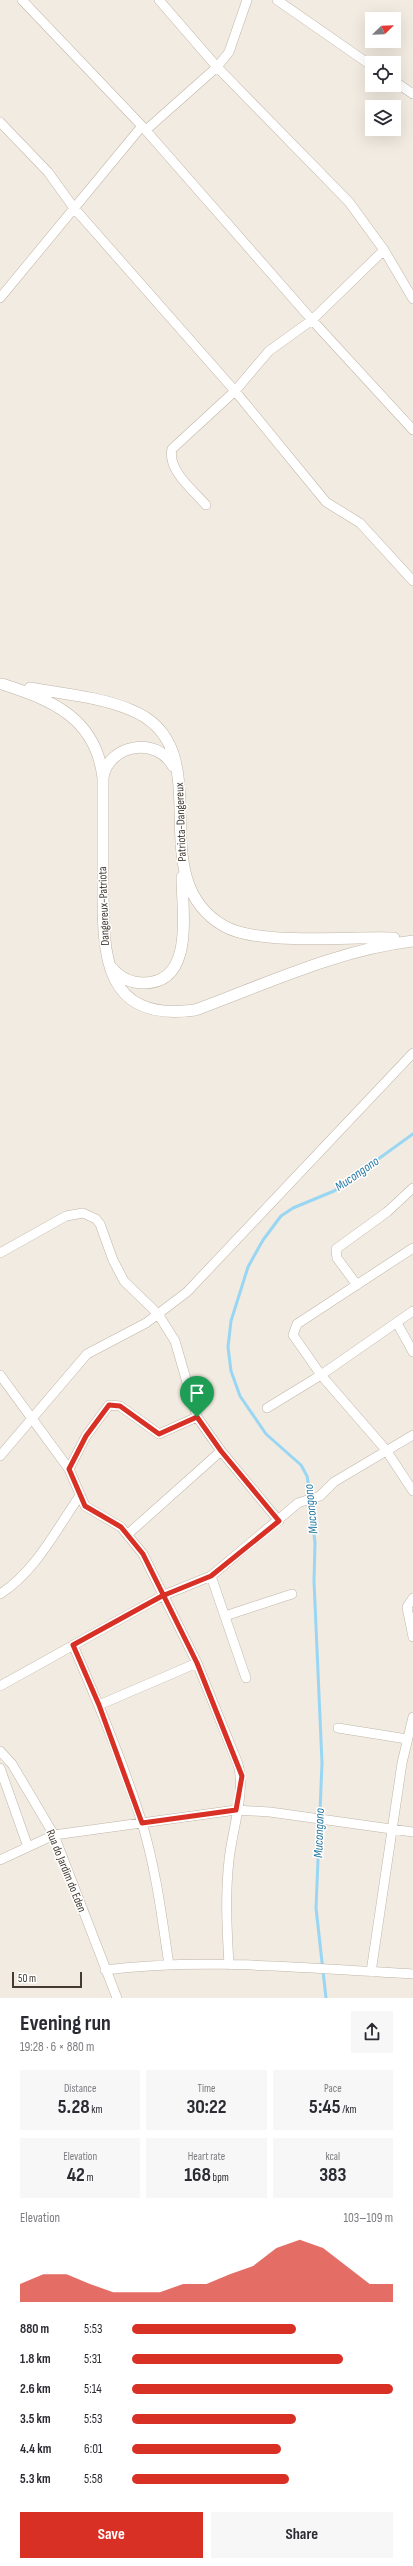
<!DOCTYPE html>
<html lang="en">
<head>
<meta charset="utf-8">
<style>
	:root { --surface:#fff; --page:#f7f7f7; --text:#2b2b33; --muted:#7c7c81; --accent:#d93025 }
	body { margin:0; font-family:"Sofia Sans Condensed",sans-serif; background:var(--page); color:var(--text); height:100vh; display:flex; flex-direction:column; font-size:15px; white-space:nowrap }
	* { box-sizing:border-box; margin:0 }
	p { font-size:13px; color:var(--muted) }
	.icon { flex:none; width:22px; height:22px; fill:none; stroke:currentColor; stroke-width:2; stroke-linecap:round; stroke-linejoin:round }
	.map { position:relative; height:1998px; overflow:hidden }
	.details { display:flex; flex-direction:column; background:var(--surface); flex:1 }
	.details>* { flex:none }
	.needle { width:26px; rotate:67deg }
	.tools { position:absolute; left:365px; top:12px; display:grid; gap:8px }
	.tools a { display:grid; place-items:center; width:36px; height:36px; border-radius:0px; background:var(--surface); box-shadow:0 4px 16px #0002; font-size:20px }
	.scale { position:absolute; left:12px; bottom:10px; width:70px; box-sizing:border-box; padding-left:4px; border:2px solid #433b32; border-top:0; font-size:11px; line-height:14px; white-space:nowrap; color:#433b32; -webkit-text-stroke:3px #fff; paint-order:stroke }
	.pin { position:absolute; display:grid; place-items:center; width:34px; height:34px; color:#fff; margin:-41px -17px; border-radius:50% 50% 50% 0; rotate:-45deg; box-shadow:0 0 4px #0007 }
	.pin .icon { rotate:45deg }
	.round { display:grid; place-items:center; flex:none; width:42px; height:42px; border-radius:0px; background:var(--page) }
	.overview { display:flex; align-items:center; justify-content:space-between; height:68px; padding:0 20px }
	h1 { font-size:22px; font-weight:700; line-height:30px }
	.metrics { display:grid; grid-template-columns:repeat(3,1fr); gap:6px; height:68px; padding:4px 20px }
	.metrics div { display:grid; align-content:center; border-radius:0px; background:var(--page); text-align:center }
	.metrics b { font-size:20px; font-weight:700 }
	.metrics small { font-size:11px; font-weight:400 }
	.metrics p { font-size:11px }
	.chart { height:112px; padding:8px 20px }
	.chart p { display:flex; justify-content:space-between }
	.chart svg { width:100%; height:72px; margin-top:4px; fill:var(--accent); opacity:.7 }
	.button { display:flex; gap:8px; margin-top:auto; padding:8px 20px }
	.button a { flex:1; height:46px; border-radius:0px; background:var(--accent); color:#fff; font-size:16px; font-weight:700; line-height:46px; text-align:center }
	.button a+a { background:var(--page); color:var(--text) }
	ul { padding:0 20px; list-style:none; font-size:13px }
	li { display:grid; grid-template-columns:64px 48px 1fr; align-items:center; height:30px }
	li i { height:10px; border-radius:5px; background:var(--accent) }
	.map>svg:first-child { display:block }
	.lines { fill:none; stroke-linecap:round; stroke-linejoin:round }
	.stream { stroke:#99d6f3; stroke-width:3 }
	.minor-casing { stroke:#c0b5a7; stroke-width:10 }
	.tertiary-casing { stroke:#c0b5a7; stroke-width:12 }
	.minor { stroke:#fff; stroke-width:9 }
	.tertiary { stroke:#fff; stroke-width:11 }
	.route-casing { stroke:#fff; stroke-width:8 }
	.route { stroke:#d93025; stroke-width:5 }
	.labels { text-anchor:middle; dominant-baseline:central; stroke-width:3; stroke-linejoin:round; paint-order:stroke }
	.street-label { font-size:12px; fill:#433b32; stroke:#fff }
	.water-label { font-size:13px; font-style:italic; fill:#2579a3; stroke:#fff }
</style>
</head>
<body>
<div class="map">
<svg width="413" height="1998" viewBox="0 0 413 1998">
	<rect width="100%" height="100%" fill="#f2ebe1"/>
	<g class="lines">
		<!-- stream -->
		<path class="stream" d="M326,1998L316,1908L322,1763L314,1581L315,1543L309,1488L307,1476L301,1465L266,1434L240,1396L231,1371L228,1347L231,1321L248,1267L263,1240L281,1216L293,1208L334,1191L413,1134"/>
		<defs>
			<path id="minor" d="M22,0L142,126L312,320L413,430
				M159,0L217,67L349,202L384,250L413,299
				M277,0L372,66
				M394,81L413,94
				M0,122L48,172L74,208L235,391L326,502L360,523L413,581
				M146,130L217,67L229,52L247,0
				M0,298L142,126
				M206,505C193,490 167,470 172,449L235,391L269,351L312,320L384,250
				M413,1248L297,1324L293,1335L321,1375L386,1450L413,1491
				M0,1253L66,1216L83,1213L96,1219L100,1224L113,1260L124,1281L158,1314L175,1341L197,1417L221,1451L279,1521
				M357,1285L337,1258L336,1249L387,1212L413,1188
				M397,1323L413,1352
				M0,1375L69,1469L85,1506L121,1527L143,1554L197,1663L238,1764C246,1791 232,1831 229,1860C225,1896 227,1930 229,1965
				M267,1408L321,1375L413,1311
				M0,1456L87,1354L146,1323L187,1292L413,1053
				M69,1469L86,1436L109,1405L120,1406L159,1434L197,1417
				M128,1534L221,1451
				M211,1576L246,1678
				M0,1594C35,1572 56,1530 79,1497
				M413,1598L407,1607L413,1637
				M225,1616L292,1594
				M73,1645C98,1703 123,1762 142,1823C156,1869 162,1918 169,1965
				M0,1686L162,1596L211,1576L298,1503L320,1496L334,1482L413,1435
				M99,1705L197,1663
				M338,1728L407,1739
				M0,1751L12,1764L54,1835L117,1998
				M0,1768L28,1847
				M0,1860L54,1835L236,1810L270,1812L413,1832
				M105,1970C206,1957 311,1969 413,1974
				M371,1972L402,1763L413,1717"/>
			<path id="tertiary" d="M2,684C52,700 96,718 103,778C103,812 103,847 103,882C103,951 101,1023 195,1010C266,984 337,950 413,941
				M30,688C64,694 100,697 131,710C224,747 138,877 224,926C258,946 351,936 394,938
				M103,777C109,744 157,736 173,766
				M112,968C120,978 132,983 144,983C195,983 182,911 182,877"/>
		</defs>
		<!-- minor casing -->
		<use href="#minor" class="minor-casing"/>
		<!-- tertiary casing -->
		<use href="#tertiary" class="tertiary-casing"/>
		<!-- minor -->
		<use href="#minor" class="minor"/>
		<!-- tertiary -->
		<use href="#tertiary" class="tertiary"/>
	</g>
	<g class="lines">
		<defs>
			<path id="route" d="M197,1417L159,1434L120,1406L109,1405L86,1436L69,1469L85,1506L121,1527L143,1554L197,1663L242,1776L236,1810L142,1823L99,1705L73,1645L162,1596L211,1576L279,1521L221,1451L197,1417"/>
		</defs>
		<!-- route casing -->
		<use href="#route" class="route-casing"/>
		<!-- route -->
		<use href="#route" class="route"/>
	</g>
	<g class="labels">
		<!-- street labels -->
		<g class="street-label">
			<text transform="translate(181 822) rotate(-92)">Patriota-Dangereux</text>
			<text transform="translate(104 906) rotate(-92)">Dangereux-Patriota</text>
			<text transform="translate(66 1871) rotate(68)">Rua do Jardim do Eden</text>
		</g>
		<!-- water labels -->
		<g class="water-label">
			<text transform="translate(357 1174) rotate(-35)">Mucongono</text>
			<text transform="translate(311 1509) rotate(-96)">Mucongono</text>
			<text transform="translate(319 1833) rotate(-88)">Mucongono</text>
		</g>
	</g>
</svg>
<div class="tools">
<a><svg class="needle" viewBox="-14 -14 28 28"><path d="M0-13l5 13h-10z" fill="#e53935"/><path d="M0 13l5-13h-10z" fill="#7c7c81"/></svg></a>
<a><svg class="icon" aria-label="locate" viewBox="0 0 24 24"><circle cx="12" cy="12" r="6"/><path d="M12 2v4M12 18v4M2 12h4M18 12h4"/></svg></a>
<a><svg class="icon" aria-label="layers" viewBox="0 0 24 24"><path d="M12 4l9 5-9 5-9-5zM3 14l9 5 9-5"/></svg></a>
</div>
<div class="scale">50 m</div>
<div class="pin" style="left:197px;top:1417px;background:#1e9e55"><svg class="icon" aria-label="arrive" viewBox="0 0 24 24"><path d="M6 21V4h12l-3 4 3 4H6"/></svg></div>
</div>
<section class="details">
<div class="overview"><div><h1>Evening run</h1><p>19:28 · 6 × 880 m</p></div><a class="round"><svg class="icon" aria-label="share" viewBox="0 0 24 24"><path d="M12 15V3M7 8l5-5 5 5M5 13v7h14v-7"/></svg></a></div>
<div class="metrics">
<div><p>Distance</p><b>5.28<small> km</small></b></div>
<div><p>Time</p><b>30:22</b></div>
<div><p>Pace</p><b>5:45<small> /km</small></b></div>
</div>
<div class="metrics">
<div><p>Elevation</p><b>42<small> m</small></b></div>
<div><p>Heart rate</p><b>168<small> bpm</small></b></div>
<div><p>kcal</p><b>383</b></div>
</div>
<div class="chart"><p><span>Elevation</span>103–109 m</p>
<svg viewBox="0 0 160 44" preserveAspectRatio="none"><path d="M0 44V33L10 27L20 27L30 33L40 38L50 38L60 38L70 33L80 33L90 27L100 22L110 11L120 6L130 11L140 22L150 33L160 33V44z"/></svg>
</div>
<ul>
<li><b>880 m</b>5:53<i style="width:63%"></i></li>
<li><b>1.8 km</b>5:31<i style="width:81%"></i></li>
<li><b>2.6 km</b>5:14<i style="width:100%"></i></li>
<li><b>3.5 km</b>5:53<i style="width:63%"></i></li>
<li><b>4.4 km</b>6:01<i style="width:57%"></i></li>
<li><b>5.3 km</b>5:58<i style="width:60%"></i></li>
</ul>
<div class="button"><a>Save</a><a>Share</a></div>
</section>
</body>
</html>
